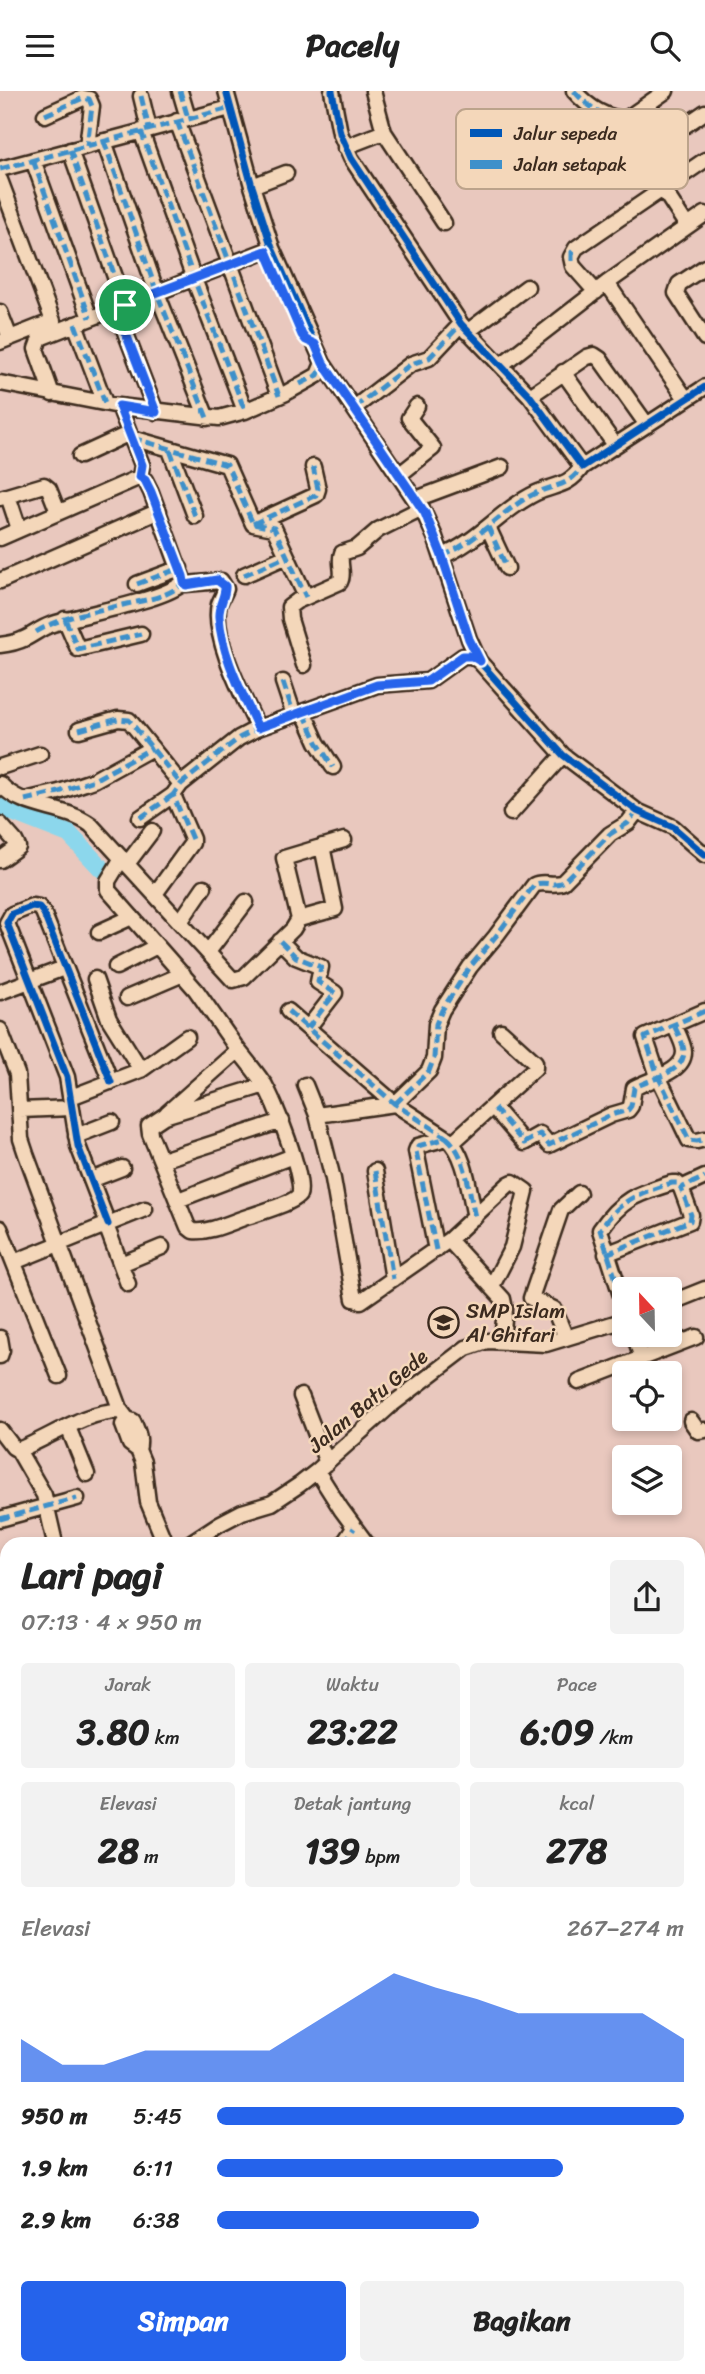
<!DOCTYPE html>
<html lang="id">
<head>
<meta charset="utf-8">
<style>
	:root { --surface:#fff; --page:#f2f2f2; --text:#222; --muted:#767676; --accent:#2563eb }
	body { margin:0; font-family:Sriracha,sans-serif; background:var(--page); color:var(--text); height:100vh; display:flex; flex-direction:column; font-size:26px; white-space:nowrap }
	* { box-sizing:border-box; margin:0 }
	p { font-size:23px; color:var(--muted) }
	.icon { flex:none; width:38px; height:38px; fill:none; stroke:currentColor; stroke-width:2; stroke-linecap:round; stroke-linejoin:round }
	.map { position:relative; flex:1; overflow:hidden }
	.drawer { position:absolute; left:0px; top:1446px; width:705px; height:838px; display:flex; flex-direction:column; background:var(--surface); border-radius:21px 21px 0 0; box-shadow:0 4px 10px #0003 }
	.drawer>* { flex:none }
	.needle { width:46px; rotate:338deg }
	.tools { position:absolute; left:612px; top:1186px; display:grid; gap:14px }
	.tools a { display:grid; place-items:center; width:70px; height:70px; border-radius:7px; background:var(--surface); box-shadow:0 4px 10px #0003; font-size:35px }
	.pin { position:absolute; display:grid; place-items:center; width:60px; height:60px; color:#fff; margin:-30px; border:4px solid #fff; border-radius:50%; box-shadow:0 2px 7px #0007 }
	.round { display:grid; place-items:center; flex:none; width:74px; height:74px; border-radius:7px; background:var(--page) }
	.summary { display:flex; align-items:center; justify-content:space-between; height:119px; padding:0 21px }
	h1 { font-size:38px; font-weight:700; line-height:52px }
	.figures { display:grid; grid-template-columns:repeat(3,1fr); gap:10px; height:119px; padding:7px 21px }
	.figures div { display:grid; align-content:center; border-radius:7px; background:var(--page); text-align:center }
	.figures b { font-size:35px; font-weight:700 }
	.figures small { font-size:19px; font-weight:400 }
	.figures p { font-size:19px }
	.chart { height:196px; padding:14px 21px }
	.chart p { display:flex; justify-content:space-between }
	.chart svg { width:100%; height:126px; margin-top:7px; fill:var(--accent); opacity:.7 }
	.action { display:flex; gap:14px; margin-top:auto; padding:14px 21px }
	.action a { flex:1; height:80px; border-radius:7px; background:var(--accent); color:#fff; font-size:28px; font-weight:700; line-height:80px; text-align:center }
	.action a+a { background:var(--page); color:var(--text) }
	ul { padding:0 21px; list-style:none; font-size:23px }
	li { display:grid; grid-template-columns:112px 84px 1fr; align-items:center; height:52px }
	li i { height:18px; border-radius:9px; background:var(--accent) }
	header { display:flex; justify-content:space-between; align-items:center; height:91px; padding:0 21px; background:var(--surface); font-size:32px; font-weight:700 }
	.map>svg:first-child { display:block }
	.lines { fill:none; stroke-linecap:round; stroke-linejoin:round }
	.river { stroke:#8cd7ec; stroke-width:18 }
	.minor-casing { stroke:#3b2a1e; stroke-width:19 }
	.minor { stroke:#f4d7ba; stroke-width:14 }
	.quiet { stroke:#3e90ca; stroke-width:5; stroke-dasharray:10 5; stroke-linecap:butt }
	.cycleway-casing { stroke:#f4d7ba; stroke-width:11 }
	.cycleway { stroke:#0057b8; stroke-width:7 }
	.route-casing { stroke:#fff; stroke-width:14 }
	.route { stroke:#2563eb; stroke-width:9 }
	.labels { text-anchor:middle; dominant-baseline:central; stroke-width:5; stroke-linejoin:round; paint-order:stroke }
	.poi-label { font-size:21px; fill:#3b2a1e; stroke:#f4d7ba; text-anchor:start }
	.street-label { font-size:21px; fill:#3b2a1e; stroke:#f4d7ba }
	.key { fill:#f4d7ba; stroke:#bca38b; stroke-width:2 }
	.key-label { font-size:19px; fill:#3b2a1e }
</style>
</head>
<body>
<header><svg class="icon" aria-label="menu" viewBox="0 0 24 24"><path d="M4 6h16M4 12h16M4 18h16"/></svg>Pacely<svg class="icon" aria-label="search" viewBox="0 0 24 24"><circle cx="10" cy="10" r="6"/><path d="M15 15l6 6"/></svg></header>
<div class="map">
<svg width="705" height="2283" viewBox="0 0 705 2283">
	<rect width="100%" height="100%" fill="#e9c8be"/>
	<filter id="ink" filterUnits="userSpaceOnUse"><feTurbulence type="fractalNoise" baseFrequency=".0143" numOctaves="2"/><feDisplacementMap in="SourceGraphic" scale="14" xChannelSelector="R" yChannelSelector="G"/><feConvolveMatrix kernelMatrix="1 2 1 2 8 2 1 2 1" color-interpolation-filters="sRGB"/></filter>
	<g filter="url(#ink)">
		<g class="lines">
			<!-- river -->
			<path class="river" d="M0,716L69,743L102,778"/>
			<defs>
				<path id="minor" d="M180,0L188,27
					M226,0L252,95L272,157L323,272L424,422L435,446L469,548L479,570L563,664L637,720L673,736L705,764
					M332,0L340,42L351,67L461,233L530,305L582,376L705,296
					M373,0L384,41L444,132
					M574,0C588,16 604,27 626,28L678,88
					M141,5L149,38
					M45,24L83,7L89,8L92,15L87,55
					M626,28L666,0
					M177,30L279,305
					M141,40L194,188L245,320
					M104,50L157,202L207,327
					M345,56L384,41
					M652,57L705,21
					M70,59L125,214
					M33,69L90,227
					M0,78L230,17
					M0,89L53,230L0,251
					M252,95L286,82
					M663,98L687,135
					M705,176L679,193L676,202L705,247
					M607,192L686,308
					M596,201L573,175L571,166L576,157L705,69
					M116,217L156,321
					M0,221L10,247
					M75,233L105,312
					M467,241L527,196
					M501,274L607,192L705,123
					M563,281L615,354
					M0,292L119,315L219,327L245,320L286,302L318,284L323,272
					M52,303L36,258L40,247L272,157
					M530,305L587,266L594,264L600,268L647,334
					M119,315L142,374L140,386
					M354,317L411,273L429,267L461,233
					M132,347L227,374L253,433L274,437L306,506
					M170,359L195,425
					M80,365L130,342
					M399,384L433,357L409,327L417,315
					M8,405L19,438
					M0,407L44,394L49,398L58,421
					M416,408L502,376
					M255,432L316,404L318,398L313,376
					M488,436L507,477
					M0,447L140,386L145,389L151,401L184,491
					M442,465C478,451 502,418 536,402C556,393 568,396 582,376
					M244,484L287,465
					M0,490L159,420
					M137,493L180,477
					M65,528L78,558L141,543
					M0,554C9,553 18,551 26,547C34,543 41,537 50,534C80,523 165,510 184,491L186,493L221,490L226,498C224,503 221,508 219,513C211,546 244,607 258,637
					M304,574L290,528L289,516L297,510L340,491C345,482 338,471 342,462L357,457L378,439L422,417
					M283,591L294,624
					M304,622L317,651L333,676
					M79,639L118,628L129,629L181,693
					M0,676L40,663
					M0,693C23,719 64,714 91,734L233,889L244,886L293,838L299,828L284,767L344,749
					M25,709L59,701L94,689L152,657
					M511,722L563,664
					M140,727L173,704
					M0,733L15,750L18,756L0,769
					M122,767L108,790V799L196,899L238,959L167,1022
					M127,773L152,740
					M155,803L192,752V748L173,704L181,693L239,647L258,637L377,594L428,590L463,565H472L479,570
					M299,828L335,818L322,755
					M180,831L204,796
					M99,841L132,826
					M280,850L296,866L321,876L318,891L335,902L308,937
					M208,861L246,811
					M116,876L157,855
					M95,888L109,928L141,979
					M0,901L64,877
					M127,907L183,883
					M288,920L395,1013L447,1047
					M705,920L645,946L658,985L689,1049L697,1050L705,1048
					M0,939L17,983L21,1048L26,1063L121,1320L127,1328L133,1330C138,1341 141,1348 138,1359
					M238,959C247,970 256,981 264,993C274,1008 306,1089 299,1104C295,1111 259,1122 250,1125C233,1130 211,1142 193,1140L188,1136L150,1043L149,1035L164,1025L265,994
					M305,994L317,1024L333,1088L354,1208L361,1210L449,1149
					M71,1006L141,979L187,946
					M494,1017L524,1052L540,1043L549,1054L611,1024L628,1019L631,1015L634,997C649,988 684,982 684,961C684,953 677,941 674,934
					M20,1019L72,1017
					M317,1024L395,1013L429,980L434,967L436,933L442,919L470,876L496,845L534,794C543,789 553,796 563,791L610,743L628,732L637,720
					M76,1045L112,1031
					M453,1051L535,977V971L501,940
					M162,1069L282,1030
					M375,1080L393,1188
					M91,1089L122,1077
					M178,1109L293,1065
					M108,1133L78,1055L67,986L7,832L12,823L32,815L39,816L43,821L111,991
					M106,1134L128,1193
					M0,1137L59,1285
					M436,1159L416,1060L418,1055L447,1047C467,1064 469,1102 475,1126
					M606,1163L690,1130L691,1124L681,1097L705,1086
					M14,1171L145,1118
					M121,1173L162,1156
					M492,1195L512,1156L526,1100L513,1091L509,1093L449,1149L503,1208L505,1218L502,1250
					M670,1212L705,1198
					M625,1217L600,1139C622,1107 637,1103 672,1092H677L681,1097
					M634,1244L642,1267
					M0,1247L2,1259L0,1265
					M566,1247L554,1218L531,1207L561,1119L579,1102
					M579,1291L696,1246
					M301,1305L327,1372
					M127,1328L123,1334L130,1353L138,1359L143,1371L148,1411L165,1452
					M691,1330L698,1340L705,1339
					M68,1336L87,1383
					M0,1339L13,1356L18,1359L44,1404L55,1452
					M18,1359C48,1348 89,1318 121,1320
					M317,1380L341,1418L366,1452
					M0,1428L77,1407
					M190,1452L219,1433L242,1421L272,1412L299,1394L317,1380L390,1315L466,1257L487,1250L546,1253L625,1229
					M344,1452L354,1437
					M0,1600L2,1598
					M698,1603L705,1609
					M0,1630L7,1636
					M698,1678L705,1672
					M0,1686L7,1683
					M698,1741L705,1748
					M0,1743L7,1740
					M698,1815L705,1822
					M698,1869L705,1864
					M698,1889L705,1884
					M698,1945L705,1941
					M0,1998L7,2008
					M698,1999L705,1994
					M698,2047L705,2057
					M0,2065L7,2075
					M698,2093L705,2087
					M698,2171L705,2165
					M302,2277L303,2283
					M19,2283L33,2279L45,2283
					M202,2283L219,2277"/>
			</defs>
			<!-- minor casing -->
			<use href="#minor" class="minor-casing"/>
			<!-- minor -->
			<use href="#minor" class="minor"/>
			<!-- quiet -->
			<path class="quiet" d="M180,0L188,27
				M574,0C588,16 604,27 626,28
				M141,5L149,38
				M45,24L83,7L89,8L92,15L87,55
				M177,30L279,305
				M141,40L194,188L245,320
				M104,50L157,202L207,327
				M70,59L123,208
				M33,69L90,227
				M0,78L230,17
				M572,170V161L576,157
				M116,217L156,321
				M75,233L105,312
				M300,293L318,284L323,272
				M354,317L411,273L429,267L461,233
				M132,347L227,374L253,433L274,437L306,506
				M170,359L195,425
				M253,433L316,404L318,398L313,376
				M488,436L507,477
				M442,465C478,451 502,418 536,402C556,393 568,396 582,376
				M244,484L287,465
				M137,493L180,477
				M65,528L78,558L141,543
				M36,541C60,526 95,520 123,514C143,509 169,507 184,491L186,493L221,490L226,498C224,503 221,508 219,513C211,546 244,607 258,637
				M283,591L294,624
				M304,622L317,651L333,676
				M79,639L118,628L129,629L181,693
				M25,709L59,701L94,689L152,657
				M140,727L173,704
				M192,748L173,704L181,693L239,647L258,637L377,594L428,590L463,565H472L479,570
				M280,850L296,866L321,876L318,891L335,902L308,937
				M288,920L395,1013L447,1047
				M705,920L645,946L658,985L689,1049L697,1050L705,1048
				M395,1013L429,980L434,967L436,933L442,919L470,876L496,845L534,794C543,789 553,796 563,791L610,743L628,732L637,720
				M494,1017L524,1052L540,1043L549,1054L611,1024L628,1019L631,1015L634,997C649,988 684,982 684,961C684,953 677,941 674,934
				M375,1080L393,1188
				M436,1159L416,1060L418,1055L447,1047C467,1064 469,1102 475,1126
				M606,1163L690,1130L691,1124L681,1097L705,1086
				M625,1217L600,1139C622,1107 637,1103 672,1092H677L681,1097
				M0,1428L77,1407
				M344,1452L354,1437
				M19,2283L33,2279L45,2283
				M202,2283L219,2277"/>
			<defs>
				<path id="cycleway" d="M226,0L252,95L272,157L323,272L424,422L435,446L469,548L479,570L563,664L637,720L673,736L705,764
					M332,0L340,42L351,67L461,233L530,305L582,376L705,296
					M108,1133L78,1055L67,986L7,832L12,823L32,815L39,816L43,821L111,991"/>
			</defs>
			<!-- cycleway casing -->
			<use href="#cycleway" class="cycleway-casing"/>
			<!-- cycleway -->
			<use href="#cycleway" class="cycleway"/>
		</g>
	</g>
	<g class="lines" filter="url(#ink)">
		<defs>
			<path id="route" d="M266,160L302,244L306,249L315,253L323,272L425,422L442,465L469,548L480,570L472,565H463L428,590L377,594L258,637C242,601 222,566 219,526C218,514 226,505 225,495L217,489L186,494L184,491L183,485L151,401L145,389L140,386L142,374L119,315L156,321L116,217Z"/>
		</defs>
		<!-- route casing -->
		<use href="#route" class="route-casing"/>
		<!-- route -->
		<use href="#route" class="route"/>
	</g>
	<!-- icons -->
	<defs>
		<symbol id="school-ring" viewBox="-11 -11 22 22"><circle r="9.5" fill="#f4d7ba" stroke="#3b2a1e" stroke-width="1.5"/><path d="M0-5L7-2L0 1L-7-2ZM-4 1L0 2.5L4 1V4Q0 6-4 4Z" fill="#3b2a1e"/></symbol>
	</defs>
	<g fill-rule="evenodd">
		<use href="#school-ring" x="426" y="1214" width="35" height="35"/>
	</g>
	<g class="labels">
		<!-- poi labels -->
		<g class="poi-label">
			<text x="466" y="1220">SMP Islam<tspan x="466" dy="24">Al Ghifari</tspan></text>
		</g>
		<!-- street labels -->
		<g class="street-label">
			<text transform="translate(368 1310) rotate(-40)">Jalan Batu Gede</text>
		</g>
	</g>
	<!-- legend -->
	<rect x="456" y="18" width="232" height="80" rx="10" class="key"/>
	<rect x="470" y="38" width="32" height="8" fill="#0057b8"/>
	<rect x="470" y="69" width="32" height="9" fill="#3e90ca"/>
	<g class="key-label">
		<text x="514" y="49">Jalur sepeda</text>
		<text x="514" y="80">Jalan setapak</text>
	</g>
</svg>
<div class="tools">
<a><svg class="needle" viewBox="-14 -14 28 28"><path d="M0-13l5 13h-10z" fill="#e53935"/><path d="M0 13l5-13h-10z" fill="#767676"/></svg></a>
<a><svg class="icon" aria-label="locate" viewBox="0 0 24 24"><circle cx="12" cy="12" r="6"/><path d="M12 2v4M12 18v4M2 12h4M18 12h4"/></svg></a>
<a><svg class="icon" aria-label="layers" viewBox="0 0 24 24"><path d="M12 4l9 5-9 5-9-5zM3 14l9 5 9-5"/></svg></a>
</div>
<div class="pin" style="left:125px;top:214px;background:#1e9e55"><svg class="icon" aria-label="arrive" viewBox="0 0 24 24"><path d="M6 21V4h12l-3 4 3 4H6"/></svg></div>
<section class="drawer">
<div class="summary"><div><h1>Lari pagi</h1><p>07:13 · 4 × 950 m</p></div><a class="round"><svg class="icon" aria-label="share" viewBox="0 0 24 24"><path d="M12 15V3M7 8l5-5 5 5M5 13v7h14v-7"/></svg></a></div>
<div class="figures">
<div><p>Jarak</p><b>3.80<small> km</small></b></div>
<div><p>Waktu</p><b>23:22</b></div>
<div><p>Pace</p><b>6:09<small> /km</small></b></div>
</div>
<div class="figures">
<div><p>Elevasi</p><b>28<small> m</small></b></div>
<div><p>Detak jantung</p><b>139<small> bpm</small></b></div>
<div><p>kcal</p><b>278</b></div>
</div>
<div class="chart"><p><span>Elevasi</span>267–274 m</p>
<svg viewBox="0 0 160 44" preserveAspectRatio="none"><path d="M0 44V29L10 38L20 38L30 33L40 33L50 33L60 33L70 24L80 15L90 6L100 11L110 15L120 20L130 20L140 20L150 20L160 29V44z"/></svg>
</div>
<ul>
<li><b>950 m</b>5:45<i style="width:100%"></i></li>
<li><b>1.9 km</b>6:11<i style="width:74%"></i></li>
<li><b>2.9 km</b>6:38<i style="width:56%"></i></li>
</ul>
<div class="action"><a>Simpan</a><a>Bagikan</a></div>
</section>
</div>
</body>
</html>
